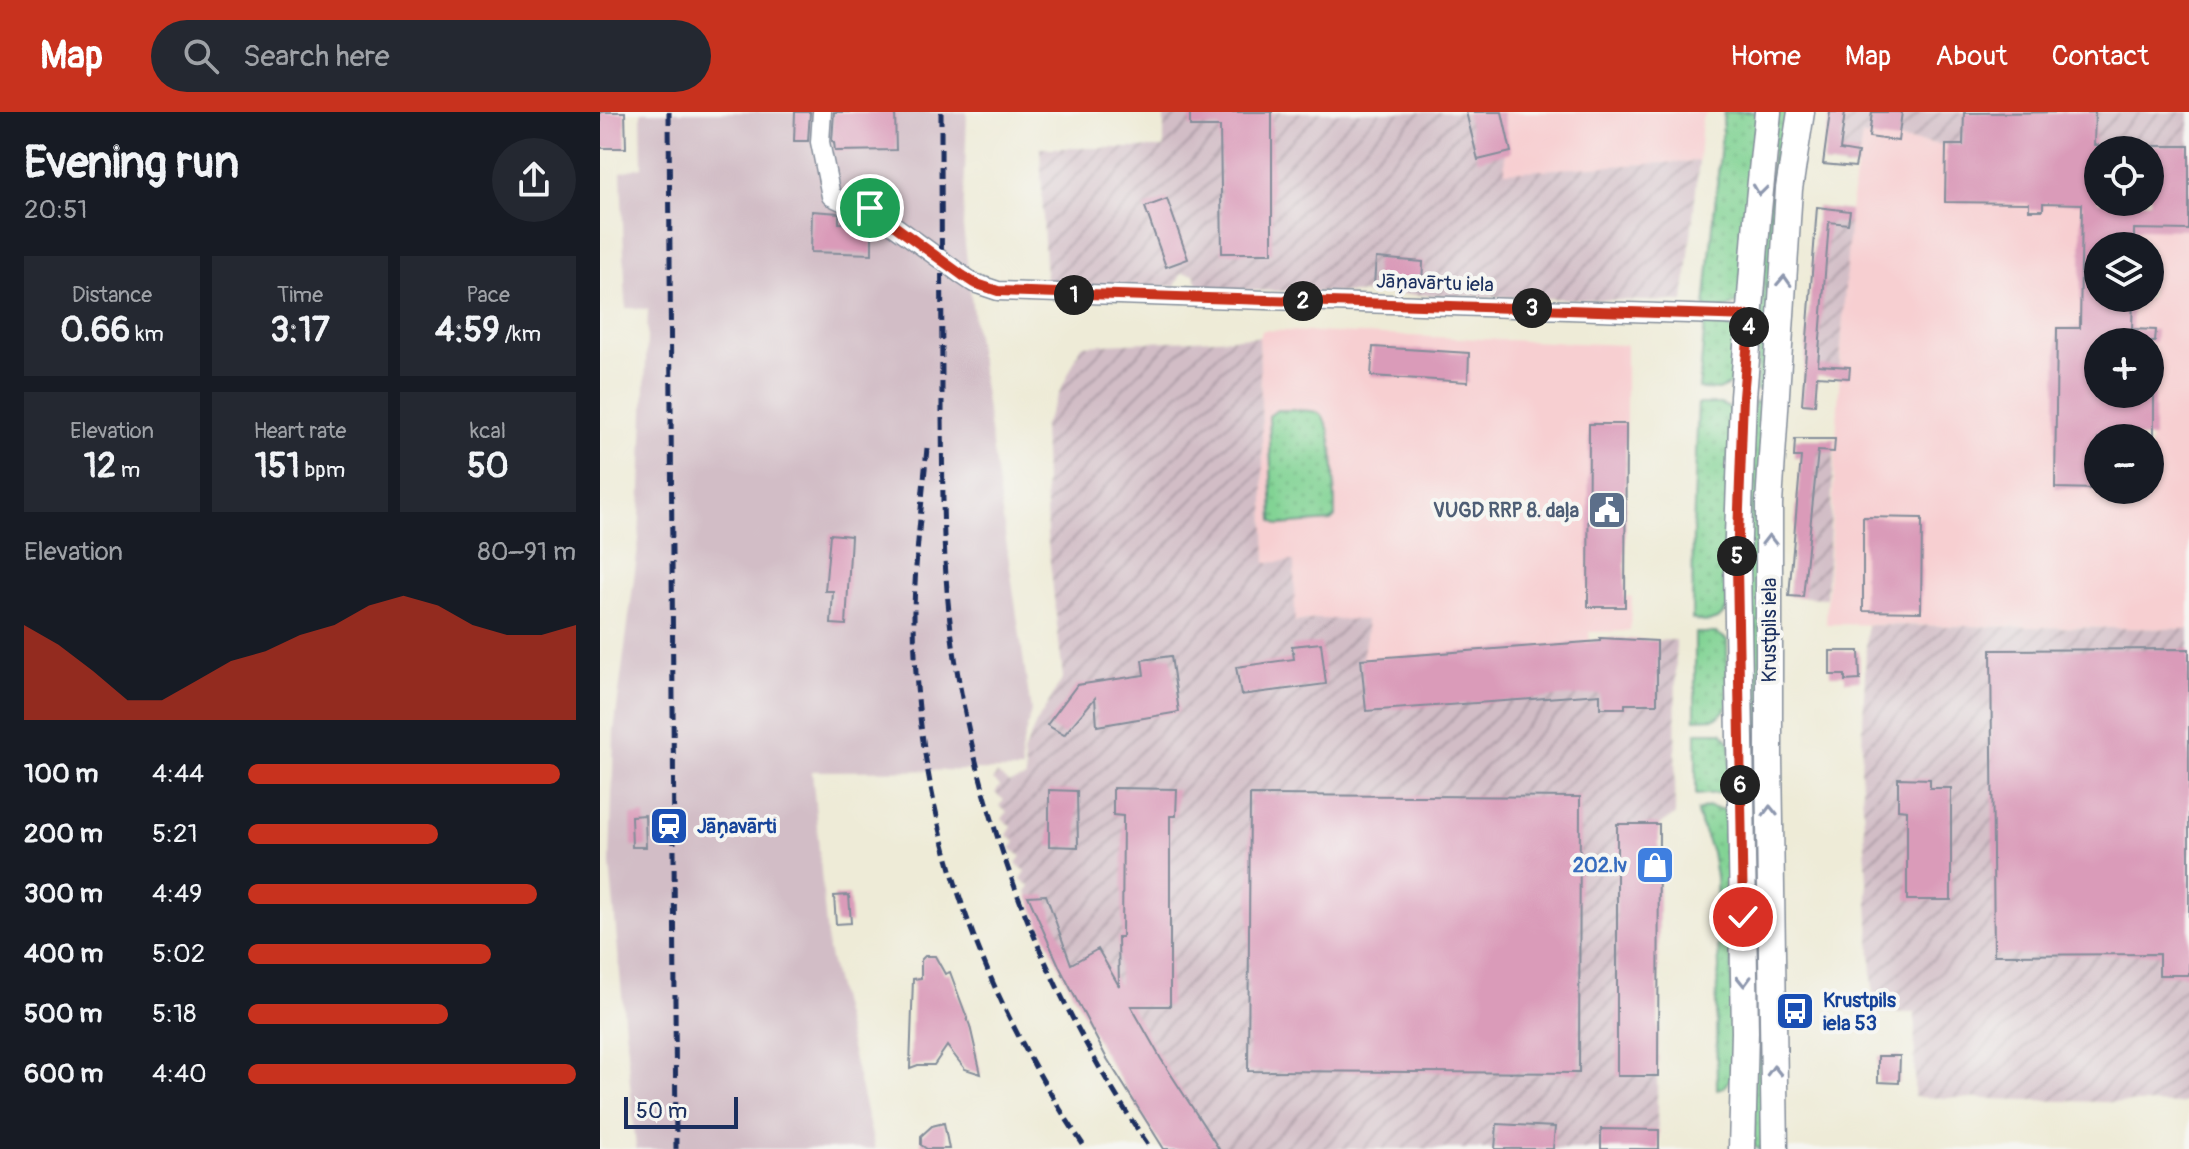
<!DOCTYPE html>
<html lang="en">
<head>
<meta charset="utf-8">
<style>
	:root { --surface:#171b24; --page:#242831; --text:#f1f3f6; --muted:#9ea1a6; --accent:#c8321e }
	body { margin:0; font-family:Pangolin,sans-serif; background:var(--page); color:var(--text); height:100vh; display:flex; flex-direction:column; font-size:30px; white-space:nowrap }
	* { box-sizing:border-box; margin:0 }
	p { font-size:26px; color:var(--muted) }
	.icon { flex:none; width:44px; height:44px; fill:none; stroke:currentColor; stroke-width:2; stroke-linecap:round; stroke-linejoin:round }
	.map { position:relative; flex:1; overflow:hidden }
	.drawer { display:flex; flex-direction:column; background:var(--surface); width:600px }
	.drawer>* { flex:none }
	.fabs { position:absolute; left:1484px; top:24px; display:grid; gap:16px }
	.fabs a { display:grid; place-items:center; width:80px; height:80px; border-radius:50%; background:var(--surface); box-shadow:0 2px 6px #0004; font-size:40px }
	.scale { position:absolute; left:24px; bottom:20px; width:114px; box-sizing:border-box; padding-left:8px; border:4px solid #1b2f5e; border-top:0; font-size:22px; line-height:28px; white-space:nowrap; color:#1b2f5e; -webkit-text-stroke:6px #f6f6f2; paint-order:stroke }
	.pin { position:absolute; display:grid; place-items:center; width:68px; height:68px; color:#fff; margin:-34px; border:4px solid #fff; border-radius:50%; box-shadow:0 2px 8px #0007 }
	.km { position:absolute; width:40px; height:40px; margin:-20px; border-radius:50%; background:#222; color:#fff; font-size:22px; line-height:40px; text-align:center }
	.round { display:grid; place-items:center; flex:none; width:84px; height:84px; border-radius:42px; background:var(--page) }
	.overview { display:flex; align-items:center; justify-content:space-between; height:136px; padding:0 24px }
	h1 { font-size:44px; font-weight:700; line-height:60px }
	.figures { display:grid; grid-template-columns:repeat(3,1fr); gap:12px; height:136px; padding:8px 24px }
	.figures div { display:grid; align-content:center; border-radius:0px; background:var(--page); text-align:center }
	.figures b { font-size:34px; font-weight:700 }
	.figures small { font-size:22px; font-weight:400 }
	.figures p { font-size:22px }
	.chart { height:224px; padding:16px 24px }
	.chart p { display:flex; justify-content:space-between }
	.chart svg { width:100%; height:144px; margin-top:8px; fill:var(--accent); opacity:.7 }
	ul { padding:0 24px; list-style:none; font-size:26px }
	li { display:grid; grid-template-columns:128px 96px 1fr; align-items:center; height:60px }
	li i { height:20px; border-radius:10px; background:var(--accent) }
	header { display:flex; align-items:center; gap:48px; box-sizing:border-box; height:112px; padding:0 40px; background:var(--accent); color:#fff }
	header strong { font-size:38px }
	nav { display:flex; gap:44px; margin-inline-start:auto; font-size:28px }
	.search { width:560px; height:72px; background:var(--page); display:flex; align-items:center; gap:20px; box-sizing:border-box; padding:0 28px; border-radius:44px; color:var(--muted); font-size:30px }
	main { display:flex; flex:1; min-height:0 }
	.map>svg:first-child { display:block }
	.built { fill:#f7cfd1; fill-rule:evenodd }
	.industrial { fill:url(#industrial-furrows) }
	.railway { fill:#d2bdc6 }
	.grass { fill:url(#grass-dots); stroke:#4e8179; stroke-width:2 }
	.building { fill:#da9bb9 }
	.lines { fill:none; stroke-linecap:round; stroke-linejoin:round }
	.street-casing { stroke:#848d9a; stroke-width:21 }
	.secondary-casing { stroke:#848d9a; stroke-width:29 }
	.street { stroke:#fff; stroke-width:18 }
	.secondary { stroke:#fff; stroke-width:26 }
	.rail { stroke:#1b2f5e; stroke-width:5; stroke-dasharray:12 6; stroke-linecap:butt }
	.oneway { stroke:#8d97ae }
	.route-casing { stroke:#fff; stroke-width:16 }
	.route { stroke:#c8321e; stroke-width:10 }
	.labels { text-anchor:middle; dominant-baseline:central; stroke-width:8; stroke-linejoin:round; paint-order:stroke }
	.street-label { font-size:20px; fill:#1b2f5e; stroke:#f6f6f2 }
	.service-label { font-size:20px; font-weight:bold; fill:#4e5e75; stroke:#f6f6f2; text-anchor:end }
	.transit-label { font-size:20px; font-weight:bold; fill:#164399; stroke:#f6f6f2; text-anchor:start }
	.shop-label { font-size:20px; font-weight:bold; fill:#366cbe; stroke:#f6f6f2; text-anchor:end }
</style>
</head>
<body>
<header>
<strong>Map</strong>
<div class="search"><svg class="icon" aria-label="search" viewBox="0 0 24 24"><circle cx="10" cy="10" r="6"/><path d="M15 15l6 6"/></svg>Search here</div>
<nav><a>Home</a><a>Map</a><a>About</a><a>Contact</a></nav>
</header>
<main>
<section class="drawer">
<div class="overview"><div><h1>Evening run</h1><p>20:51</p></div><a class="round"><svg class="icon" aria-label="share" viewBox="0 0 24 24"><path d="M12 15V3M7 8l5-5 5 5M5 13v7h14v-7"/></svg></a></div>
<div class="figures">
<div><p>Distance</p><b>0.66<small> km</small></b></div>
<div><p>Time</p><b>3:17</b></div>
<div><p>Pace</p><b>4:59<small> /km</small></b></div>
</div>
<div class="figures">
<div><p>Elevation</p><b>12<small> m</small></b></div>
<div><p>Heart rate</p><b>151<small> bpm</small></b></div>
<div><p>kcal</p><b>50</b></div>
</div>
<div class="chart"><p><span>Elevation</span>80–91 m</p>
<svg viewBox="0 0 160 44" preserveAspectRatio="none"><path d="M0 44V15L10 21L20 29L30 38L40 38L50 32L60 26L70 23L80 18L90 15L100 9L110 6L120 9L130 15L140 18L150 18L160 15V44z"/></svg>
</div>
<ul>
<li><b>100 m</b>4:44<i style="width:95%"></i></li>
<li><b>200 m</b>5:21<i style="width:58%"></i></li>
<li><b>300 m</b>4:49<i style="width:88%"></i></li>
<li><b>400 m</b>5:02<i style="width:74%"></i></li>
<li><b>500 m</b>5:18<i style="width:61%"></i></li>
<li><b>600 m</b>4:40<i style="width:100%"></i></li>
</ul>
</section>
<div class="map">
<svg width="1589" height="1037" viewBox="0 0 1589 1037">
	<defs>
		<pattern id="industrial-furrows" width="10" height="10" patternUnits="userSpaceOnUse" patternTransform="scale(2)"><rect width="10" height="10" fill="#d2bdc6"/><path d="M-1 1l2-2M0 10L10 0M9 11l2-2" fill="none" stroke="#aa9aa4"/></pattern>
		<pattern id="grass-dots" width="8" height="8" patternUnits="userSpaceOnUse" patternTransform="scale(2)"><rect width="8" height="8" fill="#82d394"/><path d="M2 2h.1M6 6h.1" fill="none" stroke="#70b582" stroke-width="1.8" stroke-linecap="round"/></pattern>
	</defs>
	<rect width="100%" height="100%" fill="#f6f6f2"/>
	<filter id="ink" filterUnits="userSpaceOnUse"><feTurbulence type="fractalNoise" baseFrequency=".0125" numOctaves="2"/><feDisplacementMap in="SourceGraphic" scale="16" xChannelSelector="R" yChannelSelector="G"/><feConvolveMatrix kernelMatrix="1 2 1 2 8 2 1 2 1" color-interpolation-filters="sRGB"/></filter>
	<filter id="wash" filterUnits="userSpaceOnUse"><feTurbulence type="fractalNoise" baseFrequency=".006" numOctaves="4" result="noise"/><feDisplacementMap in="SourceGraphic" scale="32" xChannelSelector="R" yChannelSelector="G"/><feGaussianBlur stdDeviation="1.8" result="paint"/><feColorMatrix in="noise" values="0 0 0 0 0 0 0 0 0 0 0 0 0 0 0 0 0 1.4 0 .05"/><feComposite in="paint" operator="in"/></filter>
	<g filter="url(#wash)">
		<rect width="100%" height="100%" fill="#eeebd7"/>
		<!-- built -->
		<path class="built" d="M903,0H1107L1102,7L1099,49L904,61Z
			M1261,24L1346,33L1512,36V33L1589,34V517L1226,512L1248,112ZM1498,38H1550V90H1498ZM1498,134H1550V186H1498ZM1498,230H1550V282H1498ZM1498,326H1550V378H1498Z
			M663,218L1026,233V312H989V495H1025L1026,484L1032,485L1030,519L989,520L990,530L761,547L767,518L718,507L694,510L666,451L659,225Z"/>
		<!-- industrial -->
		<path class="industrial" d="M564,0H903L905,60L1099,49L1084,190L600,177L594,162L582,161L575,174L446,177L440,36H564Z
			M1230,0H1589V34L1513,33L1512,36L1346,33L1262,24L1257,55L1249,56L1223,52Z
			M1217,95L1250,99L1239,265L1217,262L1215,293L1202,292Z
			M659,225L666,451L694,449L695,510L718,507L765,508L767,518L762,547L990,530L1000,526H1024L1026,529L1076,528L1075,703L1059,713L1057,999L1059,1037H564L506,945L460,856L427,781L430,774L421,767L426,759L416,752L421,744L411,737L416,730L407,723L412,715L402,707L407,700L399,694L404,688L395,681L400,674L393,668L397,662L409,671L426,666L423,641L437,610L463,566L447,423L443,315L482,233Z
			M1195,327H1235L1226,486L1189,484L1201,346L1194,345Z
			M1267,513L1589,517V989L1579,992L1314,985L1315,901L1274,900L1261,659Z"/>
		<!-- railway -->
		<path class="railway" d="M41,0H367L363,115L374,210L431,599L421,640L422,658L212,659L228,838L275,1037H36L10,752L14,619L39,428L48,197L26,196L21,60L42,55Z"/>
		<!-- grass -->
		<path class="grass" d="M1124,0H1160L1140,188L1125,198L1105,196Z
			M1175,0H1193L1165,279L1156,278Z
			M1105,210L1126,213L1137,221L1133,271L1118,278L1099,277Z
			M1153,290H1166L1163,1034L1158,1037L1154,1034L1146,408Z
			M1098,292H1120L1132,297L1127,497C1120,509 1106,513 1092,507L1093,420Z
			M677,298C689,299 705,297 716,300C738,307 734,384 735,405L731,409L679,413L673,409L669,304Z
			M1095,521H1117L1127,528L1128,595L1117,606L1095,607Z
			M1096,620H1122L1130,631V672L1119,681L1096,683Z
			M1108,695L1125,698L1129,703L1133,963L1124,975L1117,977L1116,890L1119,856L1116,765L1112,740L1097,702V699Z"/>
		<g id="blocks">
			<!-- building -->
			<path class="building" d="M0,0H25L26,36H0Z
				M195,0H210L208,29H194Z
				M234,0H295L296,38L235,39L234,30L232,29Z
				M590,0H672V141H622L620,15H590Z
				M866,0H902L911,40L878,48Z
				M1230,0H1245L1240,38L1258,41L1255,55L1223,52Z
				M1272,0H1302L1298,29L1269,25Z
				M1495,0L1494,33H1498V90H1550V34H1589V118L1534,117V134H1498V186H1533L1532,217L1556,218L1555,230H1498V282H1554V326H1498V377L1455,376L1457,216H1480L1482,92L1443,91V98H1429V91L1345,90L1346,33H1363L1364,1Z
				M567,87L588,147L566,155L545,95Z
				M1217,95L1250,99L1248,112L1229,110L1218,253L1250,255L1249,266L1217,264L1215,293L1202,292Z
				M212,99L239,101V111L272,112V142L211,140Z
				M776,146L823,150L822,176L774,173Z
				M773,235L869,241L868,270L771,264Z
				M989,312H1026L1025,495H988Z
				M1195,327H1235L1234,340L1218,339L1203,485L1189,484L1201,345H1194Z
				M1263,405L1322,406L1321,500L1263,499Z
				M230,422L251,424L246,513L231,512L233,479H225Z
				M1000,526L1057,529V592H1025V596H1000V582L766,599L761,547L1000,529Z
				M721,531L726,572L641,583L636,555L694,547L692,534Z
				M1589,537V863H1559V842L1394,843L1391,538Z
				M1230,539H1259L1260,568L1245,569V563H1230Z
				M571,544L579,600L497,614L495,586L464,623L447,613L477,573L544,563L542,548Z
				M1298,666L1330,667V676H1351V788H1307V698L1298,697Z
				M513,676L577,677L576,704H570V894H531L561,947L619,1037H564L506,945L460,856L428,784L446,783L471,852L498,837L519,874L518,825H522L523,704L513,703Z
				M449,678L477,679L478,735L449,734Z
				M650,683L980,685L979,961L648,959Z
				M45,703L46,735H32L31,704Z
				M1017,712H1059L1058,964H1017Z
				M249,783L251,811L236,812L234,784Z
				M325,844H335L345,862L350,860L370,914L381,962L365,957L347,934L334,953H318L310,956L313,867L321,866V848Z
				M1278,944H1300L1299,971L1278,970Z
				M344,1011L349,1037H327L321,1033V1024L332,1014Z
				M897,1012L955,1015L953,1037H895Z
				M1001,1017L1059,1018V1037H1001Z"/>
		</g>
	</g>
	<g filter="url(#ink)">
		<use href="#blocks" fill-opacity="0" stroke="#848d9a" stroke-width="2"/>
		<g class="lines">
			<defs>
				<path id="street" d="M222,0L220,30L231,84L248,92L270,96L362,163L374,171L398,179L1150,204"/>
				<path id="secondary" d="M1142,1037L1145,920L1137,452L1143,285L1157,108L1168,0
					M1175,1037L1169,646V392L1189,77L1201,0"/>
			</defs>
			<!-- street casing -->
			<use href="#street" class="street-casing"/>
			<!-- secondary casing -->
			<use href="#secondary" class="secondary-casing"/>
			<!-- street -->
			<use href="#street" class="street"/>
			<!-- secondary -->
			<use href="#secondary" class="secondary"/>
			<!-- rail -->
			<path class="rail" d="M69,0L76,1037
				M341,0C341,101 342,202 342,303C343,382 342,461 354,539C381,718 448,888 551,1037
				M327,336C322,391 315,445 314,500C314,698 376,875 486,1037"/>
		</g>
		<!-- one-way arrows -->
		<defs><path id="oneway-chevron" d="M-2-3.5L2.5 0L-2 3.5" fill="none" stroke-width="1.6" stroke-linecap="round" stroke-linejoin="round" transform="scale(2)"/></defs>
		<g class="oneway">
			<use href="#oneway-chevron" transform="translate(1160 78) rotate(97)"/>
			<use href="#oneway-chevron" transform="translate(1184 169) rotate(-87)"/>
			<use href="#oneway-chevron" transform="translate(1169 428) rotate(-90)"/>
			<use href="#oneway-chevron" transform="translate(1170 699) rotate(-91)"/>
			<use href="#oneway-chevron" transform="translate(1144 869) rotate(89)"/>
			<use href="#oneway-chevron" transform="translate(1174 959) rotate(-91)"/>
		</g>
	</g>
	<g class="lines" filter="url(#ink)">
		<defs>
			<path id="route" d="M270,96L362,163L374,171L398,179L1150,204L1143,285L1137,452L1143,805"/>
		</defs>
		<!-- route casing -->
		<use href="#route" class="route-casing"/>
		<!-- route -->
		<use href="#route" class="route"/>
	</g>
	<!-- icons -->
	<defs>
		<symbol id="civic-square" viewBox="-11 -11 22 22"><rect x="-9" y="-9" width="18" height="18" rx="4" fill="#5c6f8a" stroke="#f6f6f2"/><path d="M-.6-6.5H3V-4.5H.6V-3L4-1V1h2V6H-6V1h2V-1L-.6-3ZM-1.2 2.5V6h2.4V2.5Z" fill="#fff"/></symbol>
		<symbol id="station-square" viewBox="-11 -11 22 22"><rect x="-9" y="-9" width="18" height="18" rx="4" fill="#1a4fb4" stroke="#f6f6f2"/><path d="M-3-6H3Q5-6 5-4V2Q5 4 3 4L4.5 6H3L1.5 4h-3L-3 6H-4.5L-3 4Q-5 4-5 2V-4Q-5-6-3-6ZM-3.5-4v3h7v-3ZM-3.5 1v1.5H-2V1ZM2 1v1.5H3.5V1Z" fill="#fff"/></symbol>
		<symbol id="shop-square" viewBox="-11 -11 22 22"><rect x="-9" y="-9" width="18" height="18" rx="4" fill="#3f7fe0" stroke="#f6f6f2"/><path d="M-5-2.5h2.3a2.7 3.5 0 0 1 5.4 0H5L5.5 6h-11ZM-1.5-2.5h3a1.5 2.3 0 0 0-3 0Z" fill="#fff"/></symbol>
		<symbol id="bus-square" viewBox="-11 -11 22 22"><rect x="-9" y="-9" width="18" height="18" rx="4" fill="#1a4fb4" stroke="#f6f6f2"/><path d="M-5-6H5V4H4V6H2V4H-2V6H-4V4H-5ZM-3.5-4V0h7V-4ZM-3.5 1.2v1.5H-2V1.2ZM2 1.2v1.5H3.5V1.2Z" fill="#fff"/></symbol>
	</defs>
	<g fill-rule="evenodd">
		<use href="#civic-square" x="985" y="376" width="44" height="44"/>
		<use href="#station-square" x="47" y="692" width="44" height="44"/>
		<use href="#shop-square" x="1033" y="731" width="44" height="44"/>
		<use href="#bus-square" x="1173" y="877" width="44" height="44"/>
	</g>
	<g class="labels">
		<!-- street labels -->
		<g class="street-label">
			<text transform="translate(835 171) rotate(2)">Jāņavārtu iela</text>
			<text transform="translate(1169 518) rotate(-90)">Krustpils iela</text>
		</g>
		<!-- service labels -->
		<g class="service-label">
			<text x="979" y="398">VUGD RRP 8. daļa</text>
		</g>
		<!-- transit labels -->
		<g class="transit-label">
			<text x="97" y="714">Jāņavārti</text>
			<text x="1223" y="888">Krustpils<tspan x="1223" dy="23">iela 53</tspan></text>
		</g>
		<!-- shop labels -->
		<g class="shop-label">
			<text x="1027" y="753">202.lv</text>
		</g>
	</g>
</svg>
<div class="fabs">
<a><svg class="icon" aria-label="locate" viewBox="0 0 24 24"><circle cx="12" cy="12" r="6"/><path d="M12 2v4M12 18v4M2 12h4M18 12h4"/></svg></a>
<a><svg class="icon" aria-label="layers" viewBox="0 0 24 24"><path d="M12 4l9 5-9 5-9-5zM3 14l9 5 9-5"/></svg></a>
<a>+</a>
<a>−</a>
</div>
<div class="scale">50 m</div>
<div class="pin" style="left:270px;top:96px;background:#1e9e55"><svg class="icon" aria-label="arrive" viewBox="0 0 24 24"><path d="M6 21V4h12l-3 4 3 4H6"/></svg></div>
<div class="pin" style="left:1143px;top:805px;background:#d93025"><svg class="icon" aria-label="check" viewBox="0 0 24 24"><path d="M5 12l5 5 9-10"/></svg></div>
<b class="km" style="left:474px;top:183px">1</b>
<b class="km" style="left:703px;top:189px">2</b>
<b class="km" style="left:932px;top:196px">3</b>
<b class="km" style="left:1149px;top:215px">4</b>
<b class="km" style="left:1137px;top:444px">5</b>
<b class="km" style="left:1140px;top:673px">6</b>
</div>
</main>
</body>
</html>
